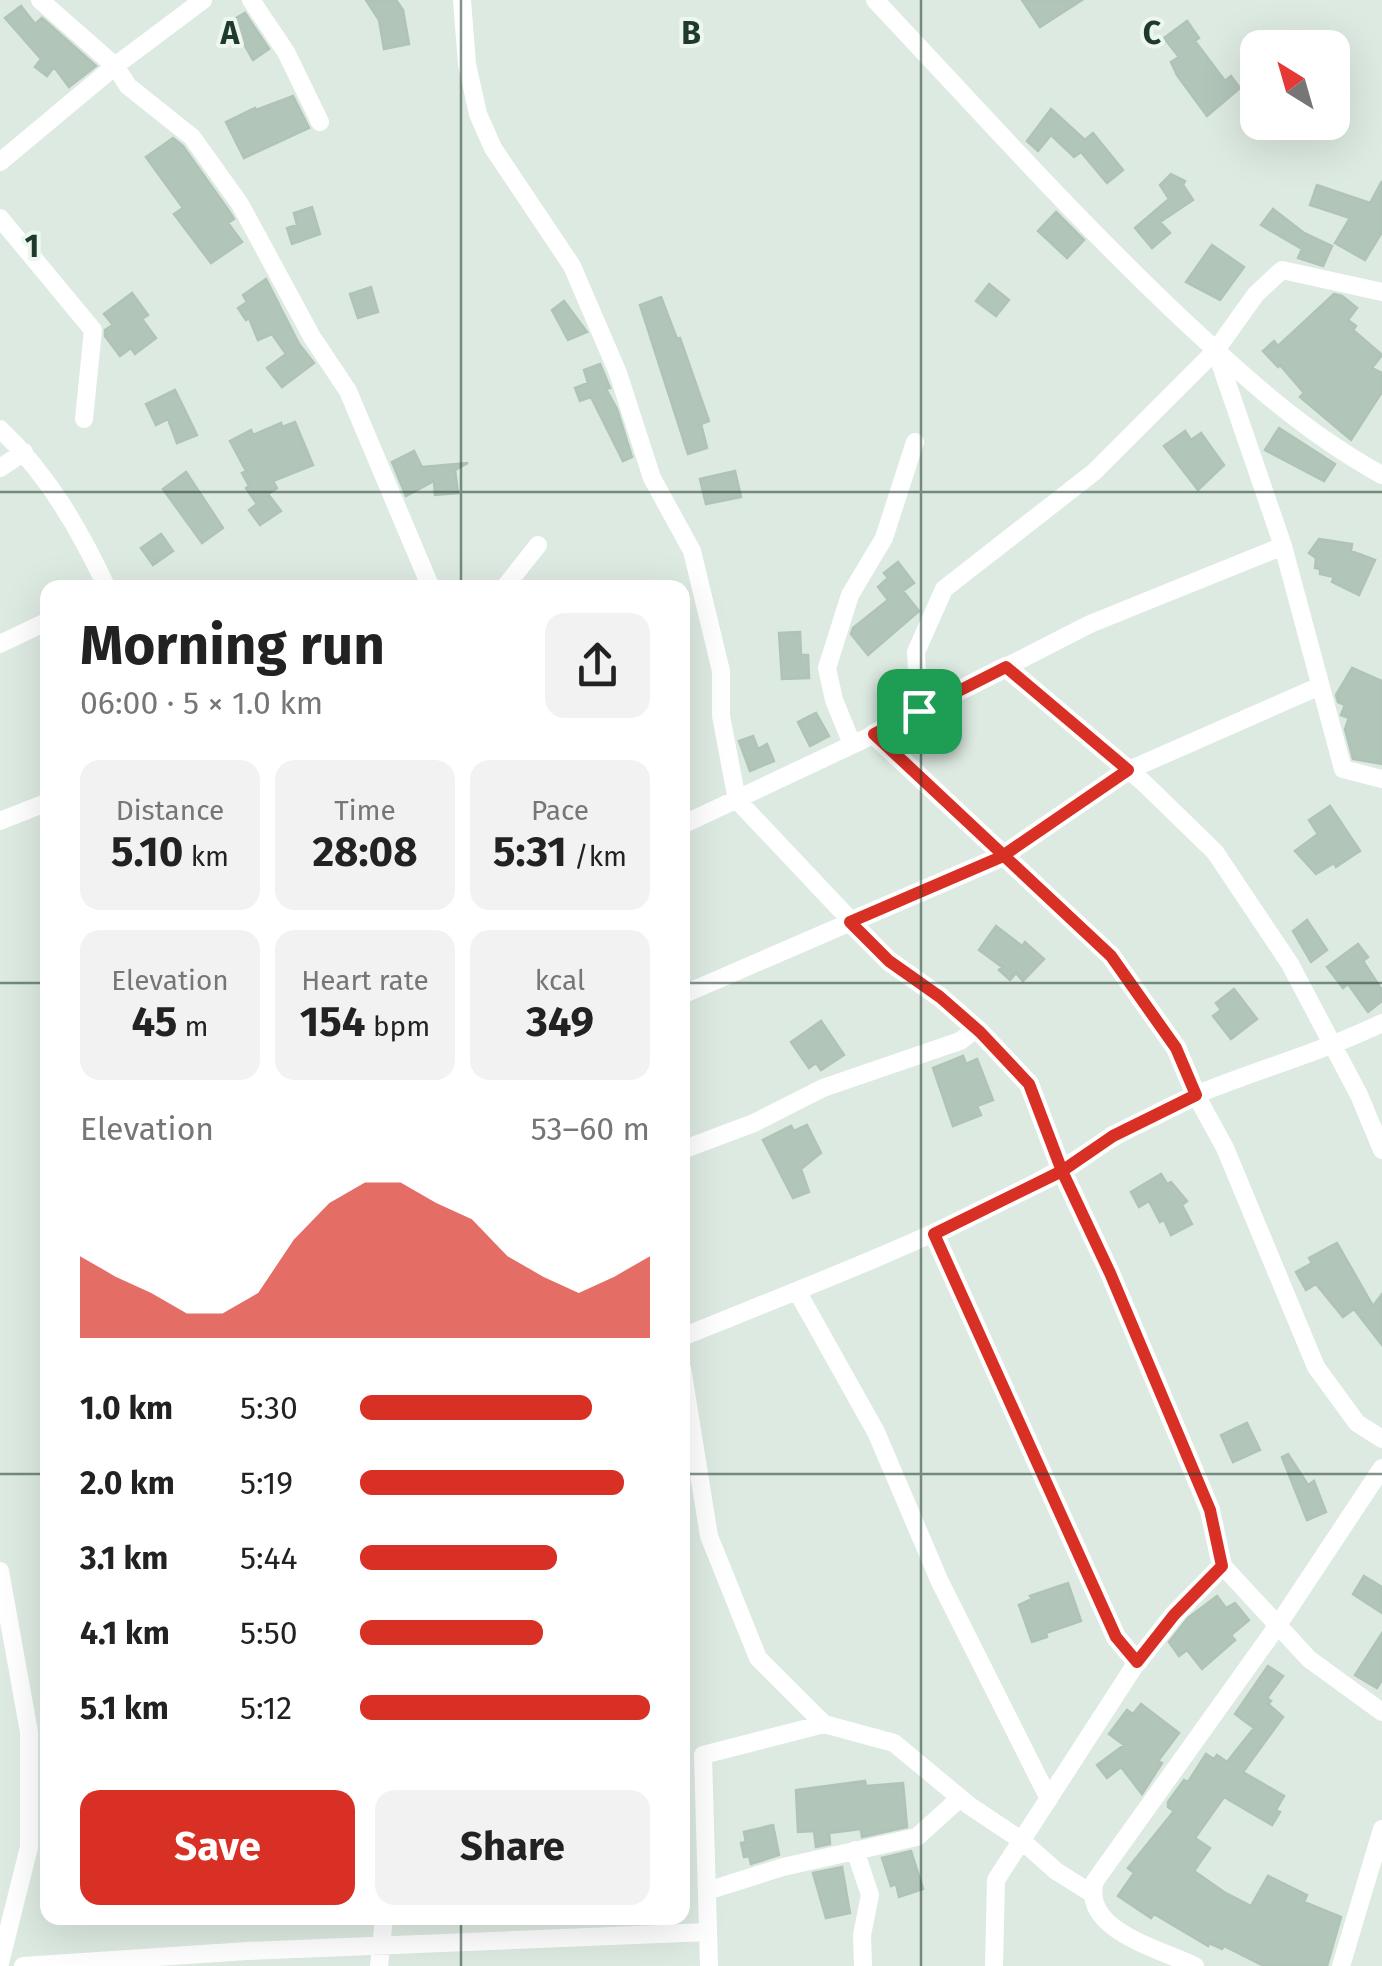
<!DOCTYPE html>
<html lang="en">
<head>
<meta charset="utf-8">
<style>
	:root { --surface:#fff; --page:#f2f2f2; --text:#222; --muted:#767676; --accent:#d93025 }
	body { margin:0; font-family:"Fira Sans",sans-serif; background:var(--page); color:var(--text); height:100vh; display:flex; flex-direction:column; font-size:38px; white-space:nowrap }
	* { box-sizing:border-box; margin:0 }
	p { font-size:32px; color:var(--muted) }
	.icon { flex:none; width:55px; height:55px; fill:none; stroke:currentColor; stroke-width:2; stroke-linecap:round; stroke-linejoin:round }
	.map { position:relative; flex:1; overflow:hidden }
	.sheet { position:absolute; left:40px; top:580px; width:650px; height:1345px; display:flex; flex-direction:column; background:var(--surface); border-radius:20px; box-shadow:0 10px 40px #0002 }
	.sheet>* { flex:none }
	.needle { width:65px; rotate:323deg }
	.buttons { position:absolute; left:1240px; top:30px; display:grid; gap:20px }
	.buttons a { display:grid; place-items:center; width:110px; height:110px; border-radius:20px; background:var(--surface); box-shadow:0 10px 40px #0002; font-size:50px }
	.pin { position:absolute; display:grid; place-items:center; width:85px; height:85px; color:#fff; margin:-42px; border-radius:20px; box-shadow:0 5px 15px #0006 }
	.round { display:grid; place-items:center; flex:none; width:105px; height:105px; border-radius:20px; background:var(--page) }
	.headline { display:flex; align-items:center; justify-content:space-between; height:170px; padding:0 40px }
	h1 { font-size:55px; font-weight:700; line-height:75px }
	.stats { display:grid; grid-template-columns:repeat(3,1fr); gap:15px; height:170px; padding:10px 40px }
	.stats div { display:grid; align-content:center; border-radius:20px; background:var(--page); text-align:center }
	.stats b { font-size:42px; font-weight:700 }
	.stats small { font-size:28px; font-weight:400 }
	.stats p { font-size:28px }
	.chart { height:280px; padding:20px 40px }
	.chart p { display:flex; justify-content:space-between }
	.chart svg { width:100%; height:180px; margin-top:10px; fill:var(--accent); opacity:.7 }
	.action { display:flex; gap:20px; margin-top:auto; padding:20px 40px }
	.action a { flex:1; height:115px; border-radius:20px; background:var(--accent); color:#fff; font-size:40px; font-weight:700; line-height:115px; text-align:center }
	.action a+a { background:var(--page); color:var(--text) }
	ul { padding:0 40px; list-style:none; font-size:32px }
	li { display:grid; grid-template-columns:160px 120px 1fr; align-items:center; height:75px }
	li i { height:25px; border-radius:12px; background:var(--accent) }
	.map>svg:first-child { display:block }
	.building { fill:#b2c5b9; stroke:#afc4b6; stroke-width:2.5 }
	.lines { fill:none; stroke-linecap:round; stroke-linejoin:round }
	.street { stroke:#fff; stroke-width:18 }
	.route-casing { stroke:#fff; stroke-width:20 }
	.route { stroke:#d93025; stroke-width:12 }
	.grid { fill:none; stroke:#1e3a2b; stroke-width:2.5; stroke-opacity:0.55 }
	.grid-label { font-size:32px; text-anchor:middle; font-weight:bold; fill:#1e3a2b; stroke:#edf7f0; stroke-width:8; stroke-linejoin:round; paint-order:stroke }
</style>
</head>
<body>
<div class="map">
<svg width="1382" height="1966" viewBox="0 0 1382 1966">
	<rect width="100%" height="100%" fill="#ddeae1"/>
	<!-- building -->
	<path class="building" d="M366,0H396L403,10L409,44L384,49L379,20Z
		M1022,0H1082L1040,27Z
		M21,6L35,24L42,18L96,66L69,87L54,67L47,76L35,67L41,59L5,18Z
		M245,13L269,49L253,60L231,21Z
		M1187,21L1199,38L1195,41L1225,81L1231,76L1240,88L1207,116L1177,75L1171,62L1179,57L1164,38Z
		M293,96L309,128L244,158L226,122L255,108L256,110Z
		M1051,109L1085,140L1093,133L1123,170L1107,183L1081,152L1074,157L1051,135L1038,151L1027,141Z
		M173,138L183,146L229,211L234,219L228,223L242,242L211,263L174,214L183,208L146,157Z
		M1171,174L1185,181L1183,185L1193,200L1160,222L1170,233L1152,248L1135,228L1169,199L1160,185Z
		M1382,181V232L1365,260L1335,243L1350,218L1310,205L1317,185L1370,203Z
		M312,207L320,234L292,244L287,228L297,225L294,213Z
		M1273,209L1304,233L1332,246L1323,266L1298,258L1302,249L1261,225Z
		M1056,212L1084,240L1067,258L1038,231Z
		M1212,245L1244,267L1220,300L1186,282Z
		M266,279L299,344L314,363L282,387L267,368L286,354L272,334L258,340L249,318L246,320L238,308L247,302L243,295Z
		M989,284L1009,300L996,316L976,301Z
		M371,287L378,312L358,318L350,294Z
		M132,293L148,315L142,319L156,338L135,354L131,348L120,356L105,336V330L113,325L104,314Z
		M1334,294L1342,296L1357,308L1348,320L1356,326L1353,330L1382,355L1372,368L1382,373V392L1351,440L1300,397L1304,393L1280,365L1278,367L1263,351L1274,341L1278,346Z
		M661,297L677,339L680,338L709,421L701,424L707,448L688,454L640,305Z
		M564,301L587,332L568,340L552,310Z
		M600,364L610,388L606,389L617,409L632,457L623,461L591,397L580,401L575,388L588,383L584,370Z
		M175,390L197,435L177,443L168,419L156,425L146,404Z
		M295,422L313,465L273,481L277,488L268,494L281,511L260,525L249,510L257,504L246,488L249,486L242,473L246,471L230,441L251,430L253,435L281,423L282,427Z
		M1279,428L1335,464L1324,481L1265,450Z
		M1185,431L1191,440L1201,433L1224,465L1198,490L1164,446Z
		M414,451L422,467L468,463L455,470L458,493L435,495L434,481L406,496L392,462Z
		M735,471L741,497L706,504L700,479Z
		M186,472L223,528L202,543L163,489Z
		M161,534L173,551L153,565L141,548Z
		M1319,539L1352,544L1351,551L1375,560L1359,595L1332,582L1334,577L1320,574V569L1315,568L1316,558L1309,553Z
		M898,562L914,583L903,591L919,611L868,655L851,634L853,628L888,600L878,587L888,578L884,573Z
		M800,632L801,655H808L809,678L782,679L779,633Z
		M1352,668L1382,681V764L1353,759L1345,729L1349,718L1341,715L1345,705L1338,702L1336,695Z
		M816,713L829,736L810,746L798,722Z
		M753,736L758,749L767,744L774,761L750,771L739,741Z
		M1330,806L1360,851L1336,867L1334,863L1316,874L1295,851L1318,834L1309,820Z
		M1307,920L1327,950L1311,962L1293,931Z
		M996,926L1022,946L1025,942L1044,959L1023,981L1016,973L1010,980L999,970L1002,967L979,950Z
		M1358,944L1368,957L1363,961L1382,990V1001L1368,1012L1348,984L1343,988L1327,967Z
		M1234,989L1257,1019L1231,1039L1213,1016L1221,1010L1216,1003Z
		M821,1021L844,1055L821,1070L816,1063L809,1068L791,1042Z
		M963,1056L966,1064L977,1059L993,1100L977,1106L981,1115L953,1126L933,1068Z
		M807,1125L821,1153L801,1169L809,1192L793,1198L763,1140L791,1126L794,1131Z
		M1161,1174L1167,1184L1171,1182L1187,1201L1182,1205L1192,1224L1171,1235L1164,1220L1160,1222L1149,1201L1139,1207L1131,1192Z
		M1337,1243L1373,1306L1382,1294V1345L1354,1309L1343,1317L1316,1284L1306,1290L1296,1272L1312,1263L1309,1258Z
		M1247,1423L1260,1450L1233,1462L1221,1435Z
		M1288,1454L1308,1485L1314,1481L1326,1512L1307,1520L1282,1457Z
		M1364,1576L1382,1587V1613L1353,1594Z
		M1068,1583L1081,1621L1046,1633L1047,1637L1032,1642L1019,1605L1032,1599L1030,1596Z
		M1217,1596L1226,1608L1235,1603L1249,1620L1231,1635L1235,1640L1202,1669L1187,1650L1179,1656L1169,1642L1188,1618Z
		M1382,1633V1680L1377,1688L1355,1675Z
		M1268,1666L1283,1676L1267,1698L1271,1701L1268,1704L1283,1717L1243,1772L1284,1796L1276,1810L1280,1812L1272,1825L1224,1797L1195,1838L1210,1848L1194,1871L1224,1892L1251,1906L1268,1876L1307,1895L1304,1902L1341,1917L1327,1966H1264L1224,1946L1222,1949L1209,1943L1208,1946L1154,1914L1151,1918L1118,1896L1134,1873L1128,1868L1174,1811L1168,1807V1802L1184,1780L1188,1782L1206,1754L1214,1759L1217,1755L1227,1762L1254,1728L1235,1714Z
		M1141,1704L1179,1733L1158,1761L1162,1763L1142,1794L1121,1767L1107,1778L1097,1765L1124,1745L1109,1734L1127,1710L1133,1714Z
		M865,1781L866,1786L903,1783L907,1827L862,1837L861,1829L829,1833L830,1844L816,1847L814,1831L798,1832L796,1790Z
		M773,1825L779,1855L751,1864L749,1856L744,1857L741,1843L746,1842L744,1832Z
		M911,1851L923,1889L899,1897L896,1884L891,1886L882,1858Z
		M842,1867L850,1913L826,1918L813,1873Z"/>
	<g class="lines">
		<!-- street -->
		<path class="street" d="M40,0L115,66L128,86L192,137L240,204L312,337L348,391L431,588
			M251,0L286,52L320,122
			M462,0L467,64L478,114L493,148L572,266L618,373L652,478L692,551L721,671V716L737,800L889,961L940,997L980,1032L1029,1084L1062,1171L1110,1273L1209,1510L1222,1565L1309,1659L1382,1712
			M875,0C976,107 1073,216 1180,317C1243,376 1305,433 1382,475
			M0,162L115,66L203,0
			M0,218L93,330L84,419
			M0,429C47,473 80,530 107,588
			M0,468L24,452
			M1283,546L1343,769L1382,779
			M504,588L538,545
			M0,644L48,621
			M1006,667L1143,782L1215,852L1290,964L1359,1095L1382,1150
			M919,711L916,652L944,589L1094,472L1216,350L1256,294L1282,270L1382,292
			M873,735L1090,624L1283,546L1217,354
			M852,744L834,700L827,668L850,595L884,538L915,442
			M0,821L48,802
			M682,825L873,735L1111,956L1177,1047L1196,1095L1225,1148L1316,1367L1357,1423L1382,1439
			M682,995L1001,857L1129,770L1320,686
			M682,1150L754,1123L823,1088L960,1041L976,1029
			M934,1234L1116,1637L1137,1662
			M797,1291L876,1432L940,1582L1049,1799
			M682,1337C793,1292 904,1250 1011,1196C1075,1164 1132,1121 1198,1094C1259,1069 1322,1052 1382,1023
			M682,1368L709,1536L758,1658L824,1724L703,1755L709,1966
			M0,1571L29,1732V1847L0,1963
			M824,1724L894,1743L970,1806L1021,1840L1056,1871L1091,1893
			M855,1850L870,1895L862,1935L863,1966
			M707,1891L783,1867L917,1837L960,1798
			M23,1966L247,1951L708,1932
			M379,1966L384,1918
			M994,1966L996,1880L1137,1662L1174,1615L1222,1565
			M1195,1966C1160,1949 1080,1930 1095,1881L1278,1625L1382,1468
			M1341,1966L1382,1829"/>
	</g>
	<g class="lines">
		<defs>
			<path id="route" d="M919,711L874,734L1111,956L1176,1048L1196,1095L1113,1136L1062,1171L1110,1273L1210,1510L1222,1566L1174,1615L1137,1662L1116,1637L934,1234L1062,1171L1029,1084L980,1032L940,997L889,961L850,922L1001,857L1128,770L1006,667L919,711"/>
		</defs>
		<!-- route casing -->
		<use href="#route" class="route-casing"/>
		<!-- route -->
		<use href="#route" class="route"/>
	</g>
	<!-- grid -->
	<path class="grid" d="M461,0V588M921,0V1966M0,492H1382M0,983H48M682,983H1382M0,1474H48M682,1474H1382M461,1918V1966"/>
	<g class="grid-label">
		<text x="230" y="44">A</text>
		<text x="691" y="44">B</text>
		<text x="1152" y="44">C</text>
		<text x="32" y="257">1</text>
	</g>
</svg>
<div class="buttons">
<a><svg class="needle" viewBox="-14 -14 28 28"><path d="M0-13l5 13h-10z" fill="#e53935"/><path d="M0 13l5-13h-10z" fill="#767676"/></svg></a>
</div>
<div class="pin" style="left:919px;top:711px;background:#1e9e55"><svg class="icon" aria-label="arrive" viewBox="0 0 24 24"><path d="M6 21V4h12l-3 4 3 4H6"/></svg></div>
<section class="sheet">
<div class="headline"><div><h1>Morning run</h1><p>06:00 · 5 × 1.0 km</p></div><a class="round"><svg class="icon" aria-label="share" viewBox="0 0 24 24"><path d="M12 15V3M7 8l5-5 5 5M5 13v7h14v-7"/></svg></a></div>
<div class="stats">
<div><p>Distance</p><b>5.10<small> km</small></b></div>
<div><p>Time</p><b>28:08</b></div>
<div><p>Pace</p><b>5:31<small> /km</small></b></div>
</div>
<div class="stats">
<div><p>Elevation</p><b>45<small> m</small></b></div>
<div><p>Heart rate</p><b>154<small> bpm</small></b></div>
<div><p>kcal</p><b>349</b></div>
</div>
<div class="chart"><p><span>Elevation</span>53–60 m</p>
<svg viewBox="0 0 160 44" preserveAspectRatio="none"><path d="M0 44V24L10 29L20 33L30 38L40 38L50 33L60 20L70 11L80 6L90 6L100 11L110 15L120 24L130 29L140 33L150 29L160 24V44z"/></svg>
</div>
<ul>
<li><b>1.0 km</b>5:30<i style="width:80%"></i></li>
<li><b>2.0 km</b>5:19<i style="width:91%"></i></li>
<li><b>3.1 km</b>5:44<i style="width:68%"></i></li>
<li><b>4.1 km</b>5:50<i style="width:63%"></i></li>
<li><b>5.1 km</b>5:12<i style="width:100%"></i></li>
</ul>
<div class="action"><a>Save</a><a>Share</a></div>
</section>
</div>
</body>
</html>
